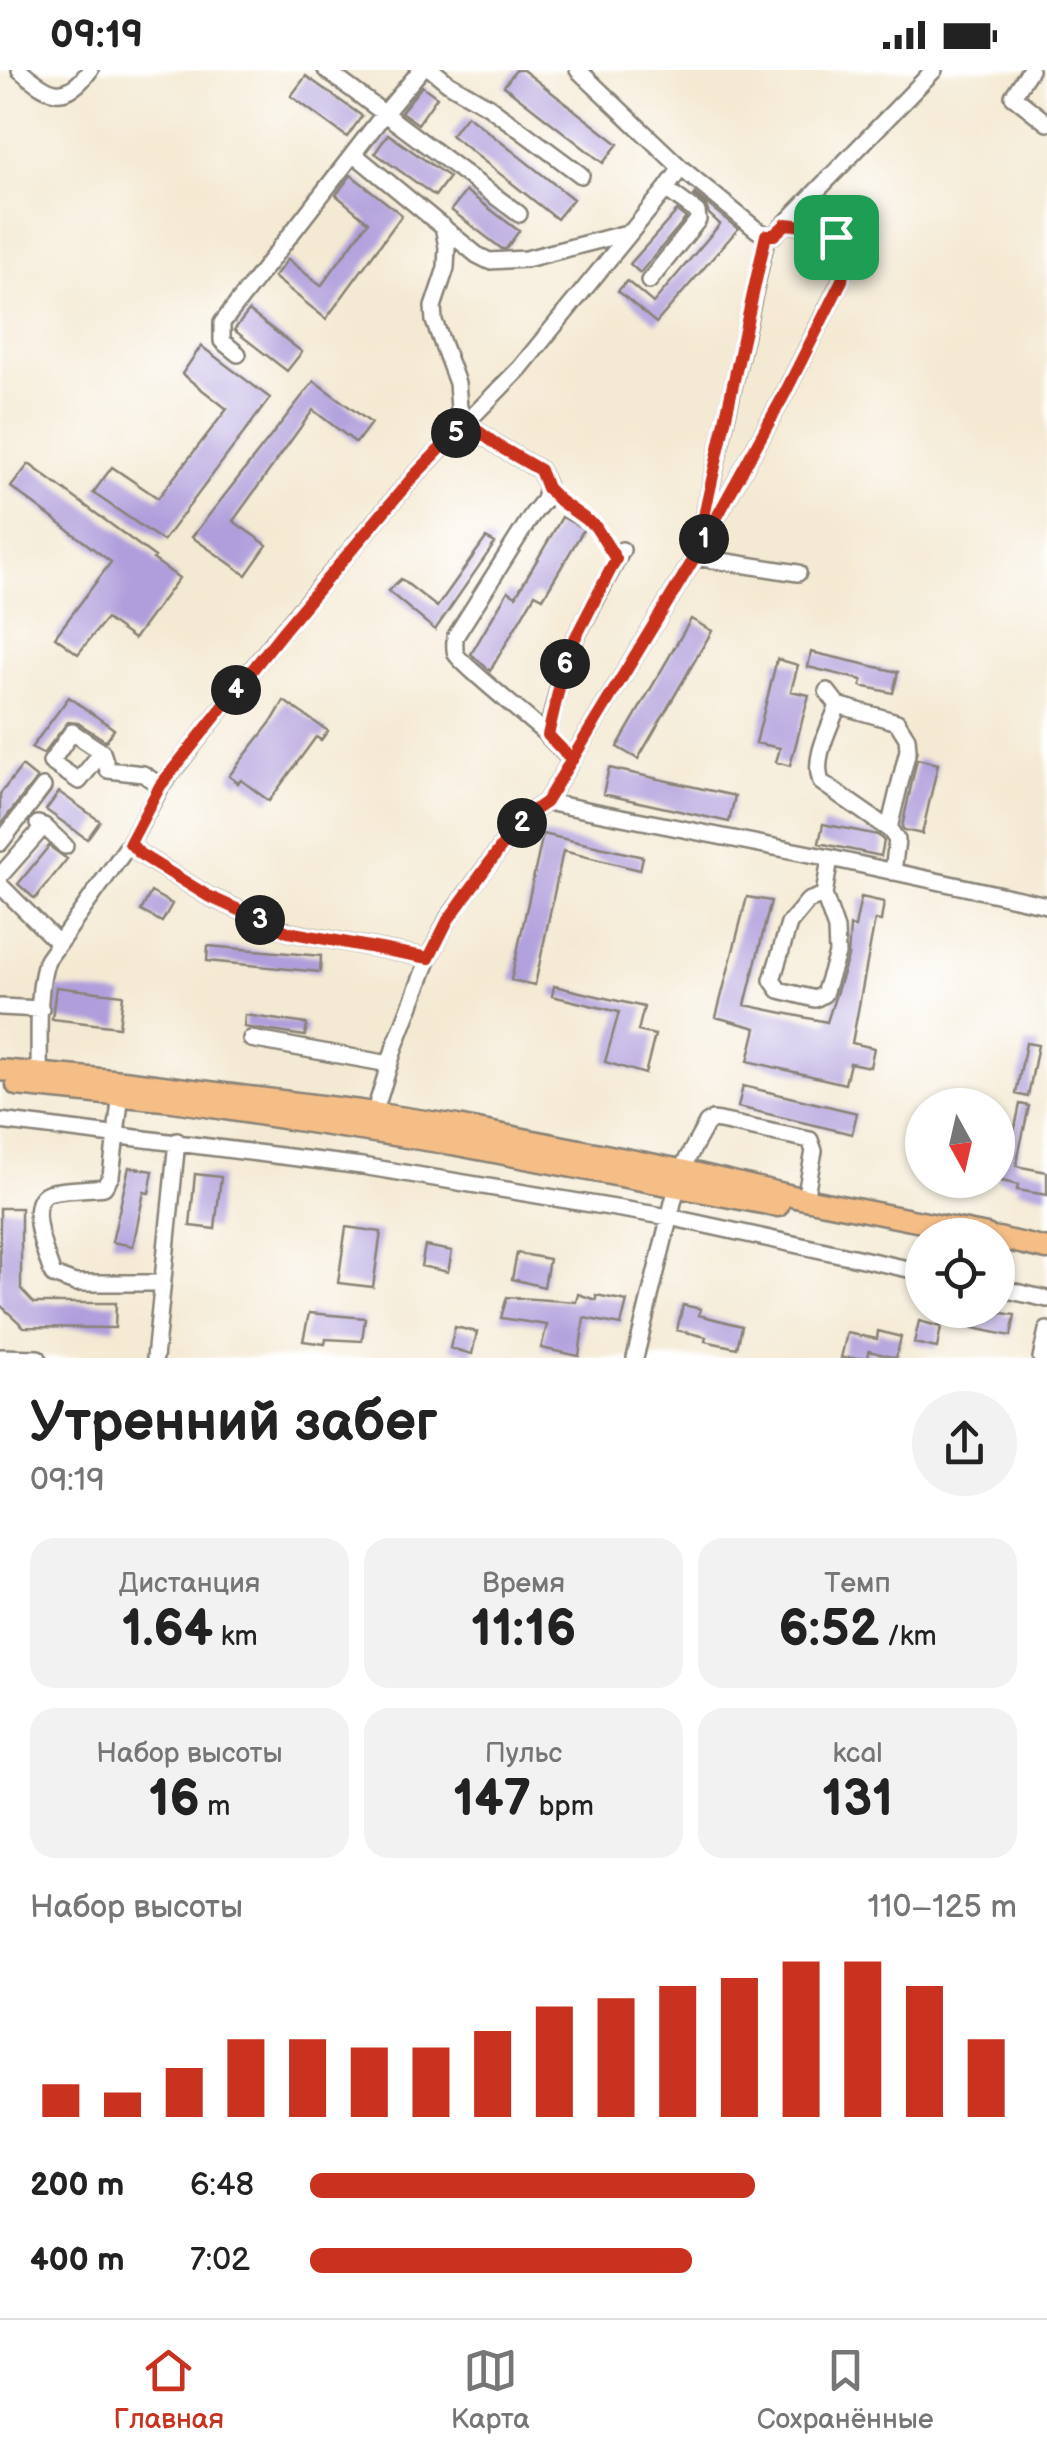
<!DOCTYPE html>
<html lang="ru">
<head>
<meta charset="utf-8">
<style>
	:root { --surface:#fff; --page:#f2f2f2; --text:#222; --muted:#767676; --line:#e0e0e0; --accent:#c8321e }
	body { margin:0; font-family:"Balsamiq Sans",sans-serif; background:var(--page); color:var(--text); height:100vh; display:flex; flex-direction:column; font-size:38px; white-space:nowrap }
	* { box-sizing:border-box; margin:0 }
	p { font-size:32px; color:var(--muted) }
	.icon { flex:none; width:55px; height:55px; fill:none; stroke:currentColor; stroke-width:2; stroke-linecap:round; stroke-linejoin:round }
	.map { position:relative; height:1288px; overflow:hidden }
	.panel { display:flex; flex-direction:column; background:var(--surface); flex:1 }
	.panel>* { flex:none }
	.needle { width:65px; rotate:172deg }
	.controls { position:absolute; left:905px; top:1018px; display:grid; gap:20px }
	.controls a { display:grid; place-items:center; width:110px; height:110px; border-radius:50%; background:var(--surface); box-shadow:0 2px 8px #0004; font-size:50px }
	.pin { position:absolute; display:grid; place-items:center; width:85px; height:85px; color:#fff; margin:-42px; border-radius:20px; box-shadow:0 5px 15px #0006 }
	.km { position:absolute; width:50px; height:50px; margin:-25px; border-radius:50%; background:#222; color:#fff; font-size:28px; line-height:50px; text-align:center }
	.round { display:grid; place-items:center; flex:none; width:105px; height:105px; border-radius:52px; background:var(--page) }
	.overview { display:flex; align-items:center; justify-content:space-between; height:170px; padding:0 30px }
	h1 { font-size:55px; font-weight:800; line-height:75px }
	.metrics { display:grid; grid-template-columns:repeat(3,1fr); gap:15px; height:170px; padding:10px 30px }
	.metrics div { display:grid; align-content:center; border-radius:25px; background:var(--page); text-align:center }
	.metrics b { font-size:50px; font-weight:800 }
	.metrics small { font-size:28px; font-weight:400 }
	.metrics p { font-size:28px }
	.chart { height:280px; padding:20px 30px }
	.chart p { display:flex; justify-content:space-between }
	.chart svg { width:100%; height:180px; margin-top:10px; stroke:var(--accent); stroke-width:6 }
	ul { padding:0 30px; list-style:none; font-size:32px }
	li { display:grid; grid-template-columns:160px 120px 1fr; align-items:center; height:75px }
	li i { height:25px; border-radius:12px; background:var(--accent) }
	.status { display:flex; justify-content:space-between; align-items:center; height:70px; padding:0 50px; background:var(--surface); direction:ltr }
	.status svg { height:28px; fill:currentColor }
	.dock { display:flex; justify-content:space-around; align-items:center; height:140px; border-top:2px solid var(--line); background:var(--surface); font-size:28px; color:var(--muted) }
	.dock a { display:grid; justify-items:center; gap:5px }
	.dock .selected { color:var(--accent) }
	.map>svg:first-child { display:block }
	.building { fill:#af9edb }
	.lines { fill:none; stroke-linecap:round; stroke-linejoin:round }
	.minor-casing { stroke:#888277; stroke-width:20 }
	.major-casing { stroke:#888277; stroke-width:25 }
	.path { stroke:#888277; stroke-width:2.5; stroke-dasharray:2.5 8; stroke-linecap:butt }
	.minor { stroke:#fff; stroke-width:15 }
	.major { stroke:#f6be87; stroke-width:20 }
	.route-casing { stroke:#fff; stroke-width:20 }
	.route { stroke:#c8321e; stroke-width:12 }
</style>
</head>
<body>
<div class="status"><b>09:19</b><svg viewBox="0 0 49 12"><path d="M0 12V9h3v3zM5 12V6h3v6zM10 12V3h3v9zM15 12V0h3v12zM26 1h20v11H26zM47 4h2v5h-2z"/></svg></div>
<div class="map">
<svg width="1047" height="1288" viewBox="0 0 1047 1288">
	<rect width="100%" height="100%" fill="#fff"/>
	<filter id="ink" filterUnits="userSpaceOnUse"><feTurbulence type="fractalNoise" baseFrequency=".01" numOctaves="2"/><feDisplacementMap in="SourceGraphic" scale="20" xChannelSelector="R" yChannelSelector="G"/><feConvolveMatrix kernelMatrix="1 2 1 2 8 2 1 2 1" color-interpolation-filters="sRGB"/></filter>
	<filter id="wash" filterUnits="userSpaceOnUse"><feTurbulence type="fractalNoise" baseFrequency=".0048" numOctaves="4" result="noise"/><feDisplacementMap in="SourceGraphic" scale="40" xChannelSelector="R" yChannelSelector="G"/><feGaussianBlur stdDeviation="2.25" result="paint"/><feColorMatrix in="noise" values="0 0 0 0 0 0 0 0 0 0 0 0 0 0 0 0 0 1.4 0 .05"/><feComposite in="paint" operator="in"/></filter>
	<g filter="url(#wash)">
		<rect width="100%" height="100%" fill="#f4e9d2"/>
		<g id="blocks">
			<!-- building -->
			<path class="building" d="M516,0H523L618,74L603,93L504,16Z
				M306,6L362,46L347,67L291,26Z
				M422,16L437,27L418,54L401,42Z
				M467,45L573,129L557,149L451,65Z
				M388,64L449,107L435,126L375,83Z
				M351,105L402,145L326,249L274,207L288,189L321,216L368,152L336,125Z
				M466,121L519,161L506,179H502L451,140Z
				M695,124L738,159L656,253L618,221L627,211L653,233L720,154L709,144L706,136L694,126Z
				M677,141L686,148L640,203L630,194Z
				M249,241L302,282L287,301L234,260Z
				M201,276L270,328L163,471L93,423L112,397L158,428L227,339L182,304Z
				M314,311L371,353L356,373L313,340L233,451L267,475L246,505L192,467Z
				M29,394L155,487L153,489L179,508L134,569L106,549L78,584L55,567L111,492L11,417Z
				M562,447L584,459L543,528L535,524L490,601L471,584L508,521L516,526Z
				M486,468L495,473L435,560L388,521L401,509L437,537Z
				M691,549L712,561L638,689L617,677Z
				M811,582L898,602L893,623L861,616L862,610L808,597Z
				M777,589L798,595L791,621L809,625L790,696L776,692L780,678L756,673Z
				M69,627L114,659L106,671L78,653L68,652L43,684L31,678Z
				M284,631L328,661L321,670L316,667L269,731L241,710L238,713L229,706L274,648Z
				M917,689L938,694L922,764L904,760L902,757Z
				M22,696L37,708L0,755V724Z
				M609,698L735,726L729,752L603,724Z
				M59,722L100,751L87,769L46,740Z
				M823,754L878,765L884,771L881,786L819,773Z
				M543,764L643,787L640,800L563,781L535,915L511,910Z
				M49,776L67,789L35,829L18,814Z
				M151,822L172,834L162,852L141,841Z
				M747,827L771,831L745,935L827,952L848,887L850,856L855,857L861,827L884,832L881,851L875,850L852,973L874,978L870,997L850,993L845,1014L748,991L756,958L716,947Z
				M208,876L321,886L320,902L207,891Z
				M554,916L644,937L638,961L655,965L645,1004L605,992L619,942L552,926Z
				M56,917L123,925L119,957L52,949Z
				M245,945L307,954L305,966L244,957Z
				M1026,973L1038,975L1028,1027L1016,1024Z
				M743,1016L857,1043L852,1064L738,1037Z
				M1020,1034L1029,1036L1016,1096L1047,1102V1125L1017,1120L1018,1115L998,1110V1079L1010,1082Z
				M129,1097L153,1101L149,1123L144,1122L133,1176L112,1172Z
				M195,1104L221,1107L215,1159L190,1156Z
				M0,1138H21V1219L34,1233H116L115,1258L24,1257L0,1235Z
				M346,1157L381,1162L373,1217L338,1213Z
				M425,1176L452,1181L448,1202L421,1196Z
				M517,1183L549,1189L544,1217L512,1209Z
				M578,1224L596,1230V1225L627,1231L621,1255L584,1248L579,1286L541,1278L547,1255L501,1248L507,1227L576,1232Z
				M683,1235L701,1239L699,1245L742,1256L737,1278L705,1271L706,1267L677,1260Z
				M962,1240H983L1015,1245L1011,1266L959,1255Z
				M309,1243L365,1248L362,1271L326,1269L325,1274L303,1271Z
				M919,1251L941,1257L937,1278L914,1273Z
				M455,1257L477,1262L472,1284L450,1278Z
				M878,1261L901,1267L896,1288L869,1281L868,1288H841L847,1263L877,1269Z"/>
		</g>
	</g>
	<g filter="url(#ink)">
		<use href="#blocks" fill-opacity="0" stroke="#888277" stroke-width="2.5"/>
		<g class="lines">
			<defs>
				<path id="minor" d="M20,0C48,24 65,35 90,0
					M326,0L519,144
					M432,0L448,13L488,36L581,105
					M578,0L681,98
					M1030,0L1013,26L1047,53
					M354,84L477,185L489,191L526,189L631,162
					M443,156L447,177L446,198L433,237L434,251L457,313L459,338L467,353L500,377L540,400L547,417L544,430L532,445L455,567C455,573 454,579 456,584C459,592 534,653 547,665
					M767,165L695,487L798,503
					M649,211L698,150L697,142L666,119
					M238,284L222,271V253L384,44L421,0
					M827,621L838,635L897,652L907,668L908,680L890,754V760L897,770L893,802
					M838,635C830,658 812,688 821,712L890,760
					M72,662L102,682L79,711L51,692Z
					M102,682L108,700L143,704L161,716
					M571,690L547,665L567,584L622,480
					M546,732L695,487L784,325L841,211C853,160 826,159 786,154
					M38,754L44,756L65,776
					M0,773L43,717
					M0,806L44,756
					M0,815L58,873
					M824,825L808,831L789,854L772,910L779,920L815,929L824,924L837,884L836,859L824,825L830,788
					M429,888L289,862L208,826L140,784L130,773L161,716L283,560L413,407L520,298L666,119L681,98L757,160L767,165H774L934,0
					M0,937L41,939
					M251,969L389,994
					M39,1004C40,971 36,920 47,890L130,773
					M122,1015L111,1106L104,1117C91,1119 58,1119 48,1123C24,1133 47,1187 53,1205L75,1213H163
					M0,1051L362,1096L669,1147L922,1202
					M372,1051L395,976L429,888L448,849L507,769L533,741L546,732L830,788L1047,835
					M998,1218L1047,1229
					M0,1287L38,1288
					M155,1288L177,1071
					M635,1288L681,1100L707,1053L712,1050L720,1051L810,1070L814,1081L805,1129
					M1041,1288L1047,1260"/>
				<path id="major" d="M0,1000L123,1011L360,1041L457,1056L681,1100L805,1129L987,1165
					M17,1015L173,1031L452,1074L778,1136
					M998,1168L1047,1179"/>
			</defs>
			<!-- minor casing -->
			<use href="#minor" class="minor-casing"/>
			<!-- major casing -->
			<use href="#major" class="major-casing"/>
			<!-- path -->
			<path class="path" d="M559,430L595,456L608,475"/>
			<!-- minor -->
			<use href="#minor" class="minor"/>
			<!-- major -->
			<use href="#major" class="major"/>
		</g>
	</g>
	<g class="lines" filter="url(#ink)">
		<defs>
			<path id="route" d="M836,167C845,182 845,194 842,210L784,325L695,487L546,732L533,741L507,769L448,850L429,888L288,862L208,826L140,784L130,773L160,716L284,560L413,407L466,352L500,377L540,400L547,418L560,431L595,456L616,489L567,584L548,665L572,690L695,487L766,165H774L786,154L824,158L836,167"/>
		</defs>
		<!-- route casing -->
		<use href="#route" class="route-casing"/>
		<!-- route -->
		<use href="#route" class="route"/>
	</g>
</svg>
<div class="controls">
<a><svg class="needle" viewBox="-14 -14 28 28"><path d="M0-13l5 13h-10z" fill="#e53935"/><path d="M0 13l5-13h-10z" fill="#767676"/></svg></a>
<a><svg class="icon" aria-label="locate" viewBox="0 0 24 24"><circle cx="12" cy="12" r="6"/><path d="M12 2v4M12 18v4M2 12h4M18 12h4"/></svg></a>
</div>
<div class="pin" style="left:836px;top:167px;background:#1e9e55"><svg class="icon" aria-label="arrive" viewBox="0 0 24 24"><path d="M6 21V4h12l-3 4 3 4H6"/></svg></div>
<b class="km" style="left:704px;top:469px">1</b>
<b class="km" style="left:522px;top:753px">2</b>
<b class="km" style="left:260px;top:850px">3</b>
<b class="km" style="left:236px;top:620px">4</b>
<b class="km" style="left:456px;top:363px">5</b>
<b class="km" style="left:565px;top:594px">6</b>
</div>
<section class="panel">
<div class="overview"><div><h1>Утренний забег</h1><p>09:19</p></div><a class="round"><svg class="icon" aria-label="share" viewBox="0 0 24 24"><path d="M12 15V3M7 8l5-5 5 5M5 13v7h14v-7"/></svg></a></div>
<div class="metrics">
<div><p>Дистанция</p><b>1.64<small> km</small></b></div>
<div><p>Время</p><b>11:16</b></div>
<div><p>Темп</p><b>6:52<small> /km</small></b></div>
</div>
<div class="metrics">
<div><p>Набор высоты</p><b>16<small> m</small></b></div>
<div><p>Пульс</p><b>147<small> bpm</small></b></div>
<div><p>kcal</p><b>131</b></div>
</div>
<div class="chart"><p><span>Набор высоты</span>110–125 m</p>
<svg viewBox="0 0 160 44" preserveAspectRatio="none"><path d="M5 44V36M15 44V38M25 44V32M35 44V25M45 44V25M55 44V27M65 44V27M75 44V23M85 44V17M95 44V15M105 44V12M115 44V10M125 44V6M135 44V6M145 44V12M155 44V25"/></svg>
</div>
<ul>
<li><b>200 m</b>6:48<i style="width:63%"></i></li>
<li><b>400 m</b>7:02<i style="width:54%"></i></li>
</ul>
</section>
<nav class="dock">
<a class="selected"><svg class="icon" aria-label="home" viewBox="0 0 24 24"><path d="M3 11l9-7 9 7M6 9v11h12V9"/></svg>Главная</a>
<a><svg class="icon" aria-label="map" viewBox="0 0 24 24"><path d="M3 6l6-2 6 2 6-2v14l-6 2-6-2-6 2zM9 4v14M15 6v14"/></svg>Карта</a>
<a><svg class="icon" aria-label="saved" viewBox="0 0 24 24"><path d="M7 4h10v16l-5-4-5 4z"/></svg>Сохранённые</a>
</nav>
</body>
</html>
